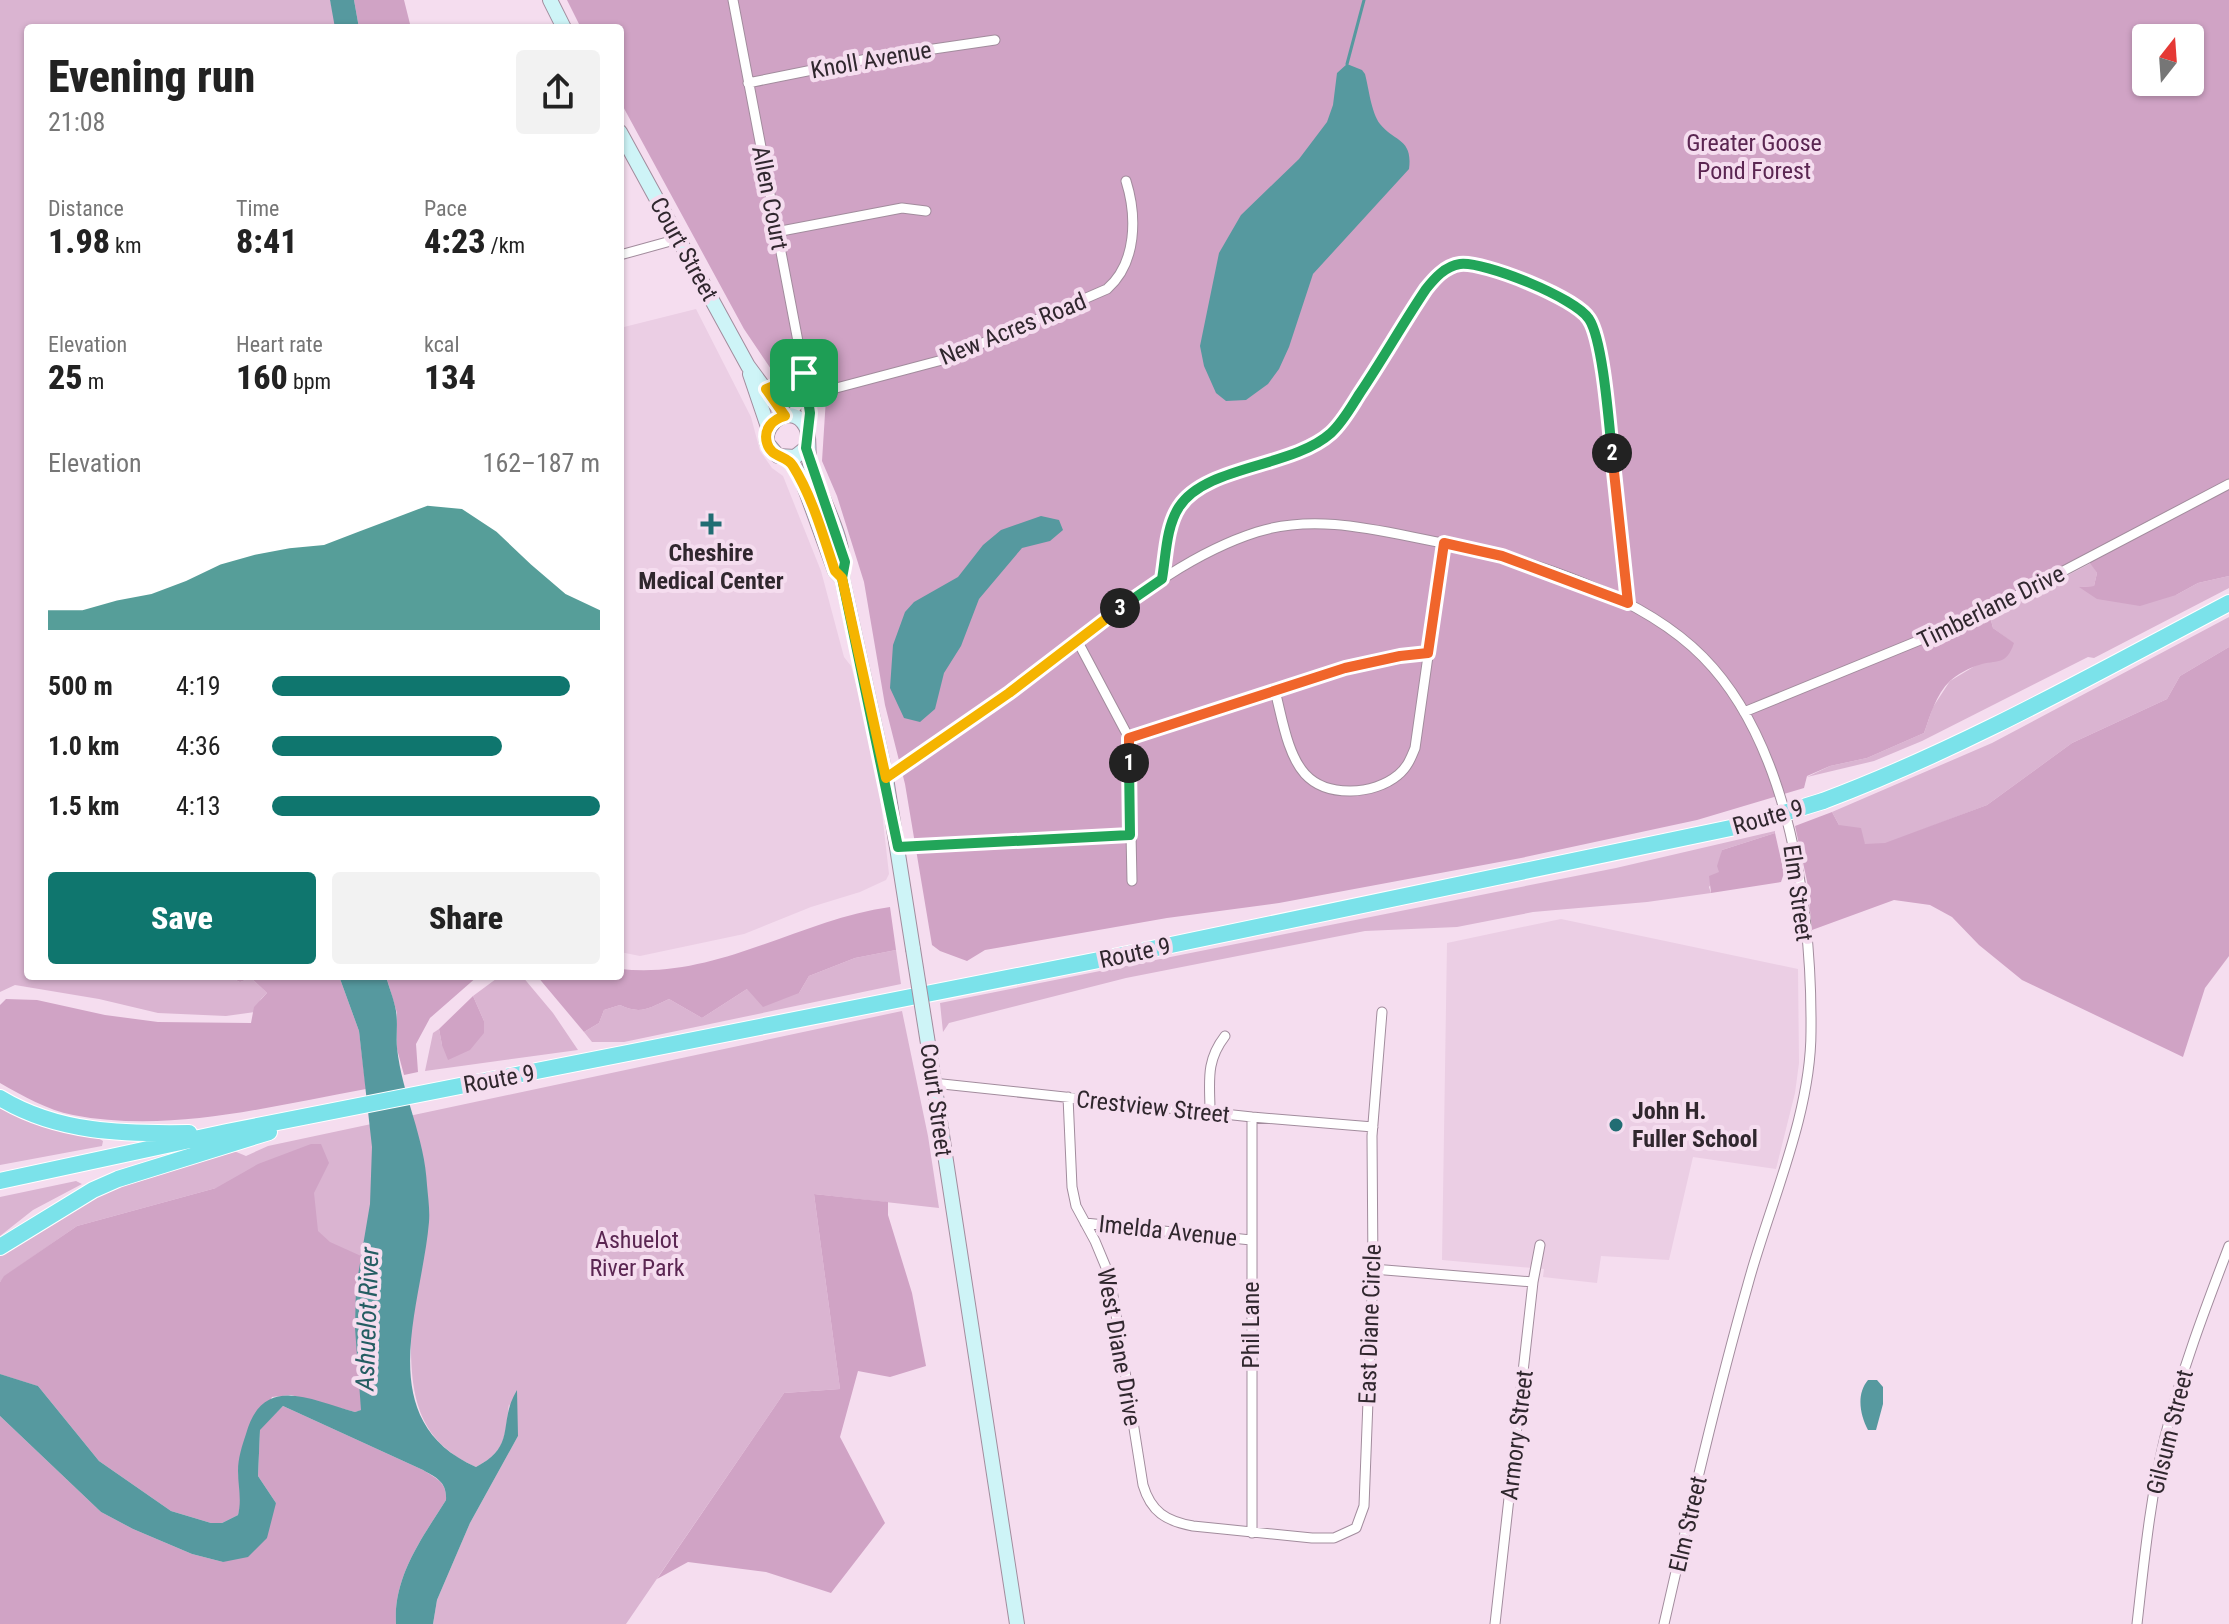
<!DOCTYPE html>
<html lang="en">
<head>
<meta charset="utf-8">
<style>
	:root { --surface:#fff; --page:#f2f2f2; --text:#222; --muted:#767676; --accent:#0f766e }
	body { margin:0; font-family:"Roboto Condensed",sans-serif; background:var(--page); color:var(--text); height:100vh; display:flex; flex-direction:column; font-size:30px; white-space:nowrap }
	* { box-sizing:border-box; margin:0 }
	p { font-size:26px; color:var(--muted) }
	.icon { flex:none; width:44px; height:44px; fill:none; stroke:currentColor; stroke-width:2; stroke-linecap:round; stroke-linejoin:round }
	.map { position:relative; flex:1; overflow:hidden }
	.details { position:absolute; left:24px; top:24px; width:600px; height:956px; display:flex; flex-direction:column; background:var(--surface); border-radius:8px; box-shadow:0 2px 6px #0004 }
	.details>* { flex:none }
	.needle { width:52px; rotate:17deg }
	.controls { position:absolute; left:2132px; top:24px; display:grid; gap:16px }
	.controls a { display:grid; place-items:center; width:72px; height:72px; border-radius:8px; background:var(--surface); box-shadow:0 2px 6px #0004; font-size:40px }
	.pin { position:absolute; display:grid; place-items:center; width:68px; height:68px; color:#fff; margin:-34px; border-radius:16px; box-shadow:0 4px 12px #0006 }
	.km { position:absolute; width:40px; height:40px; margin:-20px; border-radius:50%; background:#222; color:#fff; font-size:22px; line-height:40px; text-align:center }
	.round { display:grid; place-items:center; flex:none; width:84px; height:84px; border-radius:8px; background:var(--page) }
	.head { display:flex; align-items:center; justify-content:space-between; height:136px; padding:0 24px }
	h1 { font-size:44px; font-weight:800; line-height:60px }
	.stats { display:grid; grid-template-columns:repeat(3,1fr); gap:12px; height:136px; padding:8px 24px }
	.stats div { display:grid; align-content:center }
	.stats b { font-size:34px; font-weight:800 }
	.stats small { font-size:22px; font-weight:400 }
	.stats p { font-size:22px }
	.chart { height:224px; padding:16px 24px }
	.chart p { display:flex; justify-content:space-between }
	.chart svg { width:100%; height:144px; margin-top:8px; fill:var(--accent); opacity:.7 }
	.cta { display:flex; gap:16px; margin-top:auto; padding:16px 24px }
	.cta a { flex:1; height:92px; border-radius:8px; background:var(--accent); color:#fff; font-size:32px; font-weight:800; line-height:92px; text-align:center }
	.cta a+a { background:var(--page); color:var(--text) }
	ul { padding:0 24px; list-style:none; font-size:26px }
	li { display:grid; grid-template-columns:128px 96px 1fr; align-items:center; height:60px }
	li i { height:20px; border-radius:10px; background:var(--accent) }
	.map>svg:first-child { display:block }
	.built { fill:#ebcee4 }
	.green { fill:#dab4d1 }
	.forest { fill:#d0a3c5; fill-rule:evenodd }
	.water { fill:#56999f }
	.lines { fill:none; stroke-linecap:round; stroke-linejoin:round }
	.stream { stroke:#56999f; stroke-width:3 }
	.minor-casing { stroke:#a28c9d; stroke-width:11 }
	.secondary-casing { stroke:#a28c9d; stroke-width:16 }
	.trunk-casing { stroke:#fff; stroke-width:18 }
	.minor { stroke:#fff; stroke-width:9 }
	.secondary { stroke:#cef4f7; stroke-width:14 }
	.trunk { stroke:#7be2ea; stroke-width:16 }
	.secondary-bridge-casing { stroke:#a28c9d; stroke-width:16; stroke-linecap:butt }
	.trunk-bridge-casing { stroke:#fff; stroke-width:18; stroke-linecap:butt }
	.secondary-bridge { stroke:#cef4f7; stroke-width:14 }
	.trunk-bridge { stroke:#7be2ea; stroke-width:16 }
	.split-1-casing { stroke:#fff; stroke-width:16 }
	.split-2-casing { stroke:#fff; stroke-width:16 }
	.split-3-casing { stroke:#fff; stroke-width:16 }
	.split-4-casing { stroke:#fff; stroke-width:16 }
	.split-1 { stroke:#22a559; stroke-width:10 }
	.split-2 { stroke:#f0652b; stroke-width:10 }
	.split-3 { stroke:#22a559; stroke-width:10 }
	.split-4 { stroke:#f5b400; stroke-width:10 }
	.poi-dot { fill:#216d73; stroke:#f5ddef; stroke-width:3 }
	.labels { text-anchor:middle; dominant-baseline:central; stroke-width:8; stroke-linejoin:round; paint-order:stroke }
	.street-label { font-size:24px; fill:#30272e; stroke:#f5ddef }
	.park-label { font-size:24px; fill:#5b2652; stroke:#f5ddef }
	.poi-label { font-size:24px; font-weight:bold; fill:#30272e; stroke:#f5ddef }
	.water-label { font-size:26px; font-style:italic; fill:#245d62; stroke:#f5ddef }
</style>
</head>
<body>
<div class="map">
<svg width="2229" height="1624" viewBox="0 0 2229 1624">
	<rect width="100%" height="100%" fill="#f5ddef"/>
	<!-- built -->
	<path class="built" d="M696,309L751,417L760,451L772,468L783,476L821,571L844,657L851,666L864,715L880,795L889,874L886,880L860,892L811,907L744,934L640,956L620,952V328Z
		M1561,919L1798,969L1799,1063L1795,1093L1776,1169L1693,1157L1669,1260L1601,1256L1597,1283L1543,1277L1544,1269L1442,1260L1447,943Z"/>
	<!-- green -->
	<path class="green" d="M0,0H330L336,24L335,28H28V976H227L240,982L251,978L267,993L261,999L255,1012L226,1016L158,1013L99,999L15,985L0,992Z
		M2091,563L2097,573L2094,586L2080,587L2176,595L2198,583L2229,576V588L2094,658L2088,657L1922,741L1874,761L1807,777L1830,766L1867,758L1924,733L1933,707L1950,681L2013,643L1993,628L1990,616Z
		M2229,617V647L2180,676L2167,699L2072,743L1987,805L1885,844H1865L1839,825L1832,812L1992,743Z
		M1775,831V833L1722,850L1720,872L1709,887L1711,893L1647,902L1533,912L1457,927L1365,931L1126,978L949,1023L943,1032L940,1003L1616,868Z
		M896,950L901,984L624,1042H592L584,1032L599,1023L604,1010L620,1005C641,1015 649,1008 669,999L702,1018L747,989L799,993L809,976L855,958Z
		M500,976H522L553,1013L578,1050L425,1071L433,1033L439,1029L442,1045L484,1021L473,996Z
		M902,1011L928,1136L939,1208L814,1194L840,1389L784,1393L626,1624H433L437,1600L470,1523L518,1436L509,1404C505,1435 507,1451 476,1467C415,1440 410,1392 411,1331L38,1386L0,1374L216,1188L77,1226L5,1276L0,1282V1254L103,1191L234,1151L246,1156L268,1146Z
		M0,1102L98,1138L103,1141L102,1146L0,1165Z
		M76,1181L82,1184L33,1210L0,1236V1197Z"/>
	<!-- forest -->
	<path class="forest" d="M354,0H404L411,28H359Z
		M567,0H2229V576L2198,583L2176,595L2140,606L2097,599L2079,587L2094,586L2097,573L2085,556L1987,605L1993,628L2014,643C2006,667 1996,659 1979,665C1971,667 1956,675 1950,681C1936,694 1930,716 1924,733L1867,758L1830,766L1807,776L1804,788L1697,820L1521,858L1279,903L1167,918L985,950L967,961L940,951L932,945L905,784L885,705L864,582L837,496L822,461L826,398L813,370L790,369L775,375L744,329L620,101V28H581ZM2146,38H2190V82H2146Z
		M2229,647V956L2205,988L2183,1057L2022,980L1979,945L1952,917L1930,905L1894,900L1812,930L1807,881L1795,826L1832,812L1839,825L1861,828L1865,844L1885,843L1987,805L2072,743L2167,699L2180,676Z
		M1775,833L1784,873L1781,882L1711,893L1709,876L1719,872L1717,866L1722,850Z
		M890,907L896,950L855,958L809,976L799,993L763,1007L747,989L702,1018L669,999C649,1008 641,1015 620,1005L604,1010L599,1023L584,1032L537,976H620V969C716,980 798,920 890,907Z
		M227,976H339L359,1031L366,1089C270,1106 171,1134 73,1115C47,1110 23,1096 0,1083V1005L6,999L37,1000L105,1015L158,1022L251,1023L254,1007L267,993L251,978L240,982Z
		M386,976H478L430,1018L416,1044L418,1072L404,1075L397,1049V1013Z
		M473,996L484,1021V1033L470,1050L448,1060L442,1045L439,1029Z
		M311,1144H321L329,1163L314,1193L318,1231L330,1242L361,1256C352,1308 357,1357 362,1410L355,1412L291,1395L272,1397L238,1469L241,1504L238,1515L222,1523H211L171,1511L99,1461L38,1386L0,1374V1282L4,1276L77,1226L216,1188L258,1164Z
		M814,1194L888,1202V1215L912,1293L926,1366L890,1377L858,1371L840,1437L885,1523L831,1593L766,1572L688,1562L657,1579L784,1393L840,1389Z
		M283,1406L423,1470C437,1479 447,1482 446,1500C422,1538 393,1577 396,1624H0V1416L101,1512L133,1529L192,1554L223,1562L276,1503L258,1476L260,1429Z"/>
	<!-- water -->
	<path class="water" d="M330,0H354L359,28H335Z
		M1347,64L1362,70L1365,74C1369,89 1371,112 1380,124C1394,142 1413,138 1409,169L1313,274L1289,347L1279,369L1268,384L1246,400L1226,401L1216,393L1204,366L1200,346L1219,253L1241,215L1299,159L1327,122L1333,105L1337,73Z
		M1041,516L1059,520L1063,530L1050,541L1022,548L979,599L961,646L944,673L935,709L920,722L904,718L890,688L893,645L905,612L914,602L958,577L983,545L1001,530Z
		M339,976H386C389,988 394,999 396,1011C398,1023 396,1036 397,1048C402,1094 425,1138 427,1185C428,1197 430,1210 429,1222C422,1306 370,1420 476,1467C518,1445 497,1423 517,1390L518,1436L470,1523L437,1600L433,1624H396C393,1577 422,1538 446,1500C447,1482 437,1478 423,1470L283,1406L260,1430L258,1476L276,1503L267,1538L248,1557L223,1562L192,1554L133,1529L101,1512L0,1416V1374L38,1386L99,1461L171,1511L211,1523H222L238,1515C242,1500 238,1486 238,1471C238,1458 242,1446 246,1434C263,1373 310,1400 355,1412L361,1410L355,1328L356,1287L370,1204L372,1147L359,1031Z
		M1868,1380H1877L1883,1387V1404L1876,1430H1868C1860,1415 1856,1394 1868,1380Z"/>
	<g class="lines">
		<!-- stream -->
		<path class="stream" d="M1347,64L1364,0"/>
		<defs>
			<path id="minor" d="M733,0L804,373L810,413L807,428
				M748,83L872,58L995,40
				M776,232L902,208L926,211
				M620,255L678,239
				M766,389L804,373
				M789,416L806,396L946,359L1107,289C1137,263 1137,216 1126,181
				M1162,579C1166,556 1166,526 1179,507C1209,462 1299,470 1341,421L1426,289C1451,259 1466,261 1501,273C1525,282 1573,297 1588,317C1599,331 1598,354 1601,370C1614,447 1621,525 1628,603
				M1078,642L1129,738L1132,881
				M1275,691C1282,717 1287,754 1305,774C1327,798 1374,795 1398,775C1407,768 1411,758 1415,748L1444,543
				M1744,712L1974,618L2229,484
				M1129,738L1345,668L1400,656L1428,653
				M886,778C951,735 1014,691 1076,643C1132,600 1188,554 1257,532C1320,512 1386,533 1449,544C1531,559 1643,596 1703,657C1790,745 1812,912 1811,1031C1811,1115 1770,1203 1748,1284C1716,1397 1690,1510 1664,1624
				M898,847L1130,835
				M933,1083L1252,1117L1373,1127
				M1068,1097L1072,1187L1076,1206L1095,1241L1110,1277L1143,1485C1151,1512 1166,1521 1193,1526L1312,1538H1334L1356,1528L1364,1506L1373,1269L1372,1136L1382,1012
				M1210,1112C1210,1082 1205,1062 1225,1036
				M1252,1117V1533
				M1085,1223L1251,1240
				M1373,1269L1533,1282
				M1495,1624L1533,1282L1540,1245
				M2137,1624C2144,1562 2150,1498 2165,1437C2181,1372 2205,1309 2229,1246"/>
			<path id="secondary" d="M550,0L564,28
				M620,132L748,366L785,416
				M750,374L768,427
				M806,448L795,457L778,456L767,443C763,420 794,403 806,427C810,436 807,452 810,464C820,500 848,539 842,578L886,778L913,949
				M789,458L802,480L835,571L842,578
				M929,1050L1017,1624"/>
			<path id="trunk" d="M1823,801C1964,748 2096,673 2229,603
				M0,1098C58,1133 123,1134 189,1133
				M0,1181L227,1132L1104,959L1745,825
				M0,1247L93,1190L118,1179L269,1132"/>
		</defs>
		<!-- minor casing -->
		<use href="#minor" class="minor-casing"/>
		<!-- secondary casing -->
		<use href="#secondary" class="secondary-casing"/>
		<!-- trunk casing -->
		<use href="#trunk" class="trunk-casing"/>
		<!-- minor -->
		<use href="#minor" class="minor"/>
		<!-- secondary -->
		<use href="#secondary" class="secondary"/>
		<!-- trunk -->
		<use href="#trunk" class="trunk"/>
		<defs>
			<path id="secondary-bridge" d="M913,949L929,1050"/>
			<path id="trunk-bridge" d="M1745,825L1823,801"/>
		</defs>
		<!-- secondary-bridge casing -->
		<use href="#secondary-bridge" class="secondary-bridge-casing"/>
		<!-- trunk-bridge casing -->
		<use href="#trunk-bridge" class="trunk-bridge-casing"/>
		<!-- secondary-bridge -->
		<use href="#secondary-bridge" class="secondary-bridge"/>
		<!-- trunk-bridge -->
		<use href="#trunk-bridge" class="trunk-bridge"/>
	</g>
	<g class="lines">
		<defs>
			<path id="split-1" d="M804,373L810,413L806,448L845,562L842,578L898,847L1130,835L1129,763"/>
			<path id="split-2" d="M1129,763V738L1345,668L1400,656L1428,653L1444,543L1502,556L1628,603L1612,453"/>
			<path id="split-3" d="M1120,608L1162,579C1166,556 1166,527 1179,507C1206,465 1292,468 1331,433C1343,422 1351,407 1360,393C1383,359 1403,323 1426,289C1434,279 1445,266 1460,264C1484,261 1576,298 1589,319C1603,340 1609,424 1612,453"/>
			<path id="split-4" d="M804,373L766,389L785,416C773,419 763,429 767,443C771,458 787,455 793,466C813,498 823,536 835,571L842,578L886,778L1009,693L1120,608"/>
		</defs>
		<!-- split-1 casing -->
		<use href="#split-1" class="split-1-casing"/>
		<!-- split-2 casing -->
		<use href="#split-2" class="split-2-casing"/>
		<!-- split-3 casing -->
		<use href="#split-3" class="split-3-casing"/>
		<!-- split-4 casing -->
		<use href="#split-4" class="split-4-casing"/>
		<!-- split-1 -->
		<use href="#split-1" class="split-1"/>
		<!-- split-2 -->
		<use href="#split-2" class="split-2"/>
		<!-- split-3 -->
		<use href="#split-3" class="split-3"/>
		<!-- split-4 -->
		<use href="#split-4" class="split-4"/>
	</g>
	<!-- markers -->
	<g class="poi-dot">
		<path d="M707 512h8v8h8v8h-8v8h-8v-8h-8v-8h8z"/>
		<circle cx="1616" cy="1125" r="8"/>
	</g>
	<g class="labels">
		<!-- street labels -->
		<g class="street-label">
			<text transform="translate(871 60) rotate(-10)">Knoll Avenue</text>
			<text transform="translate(770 198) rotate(79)">Allen Court</text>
			<text transform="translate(684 249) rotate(61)">Court Street</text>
			<text transform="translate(1013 329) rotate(-22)">New Acres Road</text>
			<text transform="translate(1991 607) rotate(-26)">Timberlane Drive</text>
			<text transform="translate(1768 817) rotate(-16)">Route 9</text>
			<text transform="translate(1798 893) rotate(82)">Elm Street</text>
			<text transform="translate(1135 953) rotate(-12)">Route 9</text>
			<text transform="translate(499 1079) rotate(-10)">Route 9</text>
			<text transform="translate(936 1100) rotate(82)">Court Street</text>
			<text transform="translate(1153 1107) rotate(6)">Crestview Street</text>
			<text transform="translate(1168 1231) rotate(6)">Imelda Avenue</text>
			<text transform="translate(1370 1324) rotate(-88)">East Diane Circle</text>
			<text transform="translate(1251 1325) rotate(-90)">Phil Lane</text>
			<text transform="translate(1119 1347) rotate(80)">West Diane Drive</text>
			<text transform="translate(2170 1432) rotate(-76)">Gilsum Street</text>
			<text transform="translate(1517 1435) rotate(-83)">Armory Street</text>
			<text transform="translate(1688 1524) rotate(-77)">Elm Street</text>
		</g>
		<!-- park labels -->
		<g class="park-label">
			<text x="1754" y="143">Greater Goose<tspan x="1754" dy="28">Pond Forest</tspan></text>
			<text x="637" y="1240">Ashuelot<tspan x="637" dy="28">River Park</tspan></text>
		</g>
		<!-- poi labels -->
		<g class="poi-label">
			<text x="711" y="553">Cheshire<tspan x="711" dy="28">Medical Center</tspan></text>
			<text x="1632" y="1111" text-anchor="start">John H.<tspan x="1632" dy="28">Fuller School</tspan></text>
		</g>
		<!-- water labels -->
		<g class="water-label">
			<text transform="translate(367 1319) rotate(-88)">Ashuelot River</text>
		</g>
	</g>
</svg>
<div class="controls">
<a><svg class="needle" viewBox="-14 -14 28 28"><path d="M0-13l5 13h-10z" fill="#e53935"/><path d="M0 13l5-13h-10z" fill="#767676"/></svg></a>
</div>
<div class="pin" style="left:804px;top:373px;background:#1e9e55"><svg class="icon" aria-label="arrive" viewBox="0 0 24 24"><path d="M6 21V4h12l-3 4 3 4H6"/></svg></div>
<b class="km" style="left:1129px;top:763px">1</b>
<b class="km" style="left:1612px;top:453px">2</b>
<b class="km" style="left:1120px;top:608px">3</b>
<section class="details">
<div class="head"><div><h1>Evening run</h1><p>21:08</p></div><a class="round"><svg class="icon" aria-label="share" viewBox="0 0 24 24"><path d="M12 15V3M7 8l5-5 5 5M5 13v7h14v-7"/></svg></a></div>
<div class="stats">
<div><p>Distance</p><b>1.98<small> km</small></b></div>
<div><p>Time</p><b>8:41</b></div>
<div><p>Pace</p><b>4:23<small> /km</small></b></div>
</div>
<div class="stats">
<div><p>Elevation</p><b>25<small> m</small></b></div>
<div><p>Heart rate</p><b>160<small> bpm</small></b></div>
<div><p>kcal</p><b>134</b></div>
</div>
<div class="chart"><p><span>Elevation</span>162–187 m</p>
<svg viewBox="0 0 160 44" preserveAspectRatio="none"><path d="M0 44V38L10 38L20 35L30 33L40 29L50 24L60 21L70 19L80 18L90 14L100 10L110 6L120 7L130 14L140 24L150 33L160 38V44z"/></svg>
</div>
<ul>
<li><b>500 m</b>4:19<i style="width:91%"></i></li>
<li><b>1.0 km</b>4:36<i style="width:70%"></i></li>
<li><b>1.5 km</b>4:13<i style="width:100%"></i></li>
</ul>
<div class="cta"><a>Save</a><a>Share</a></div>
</section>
</div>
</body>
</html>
